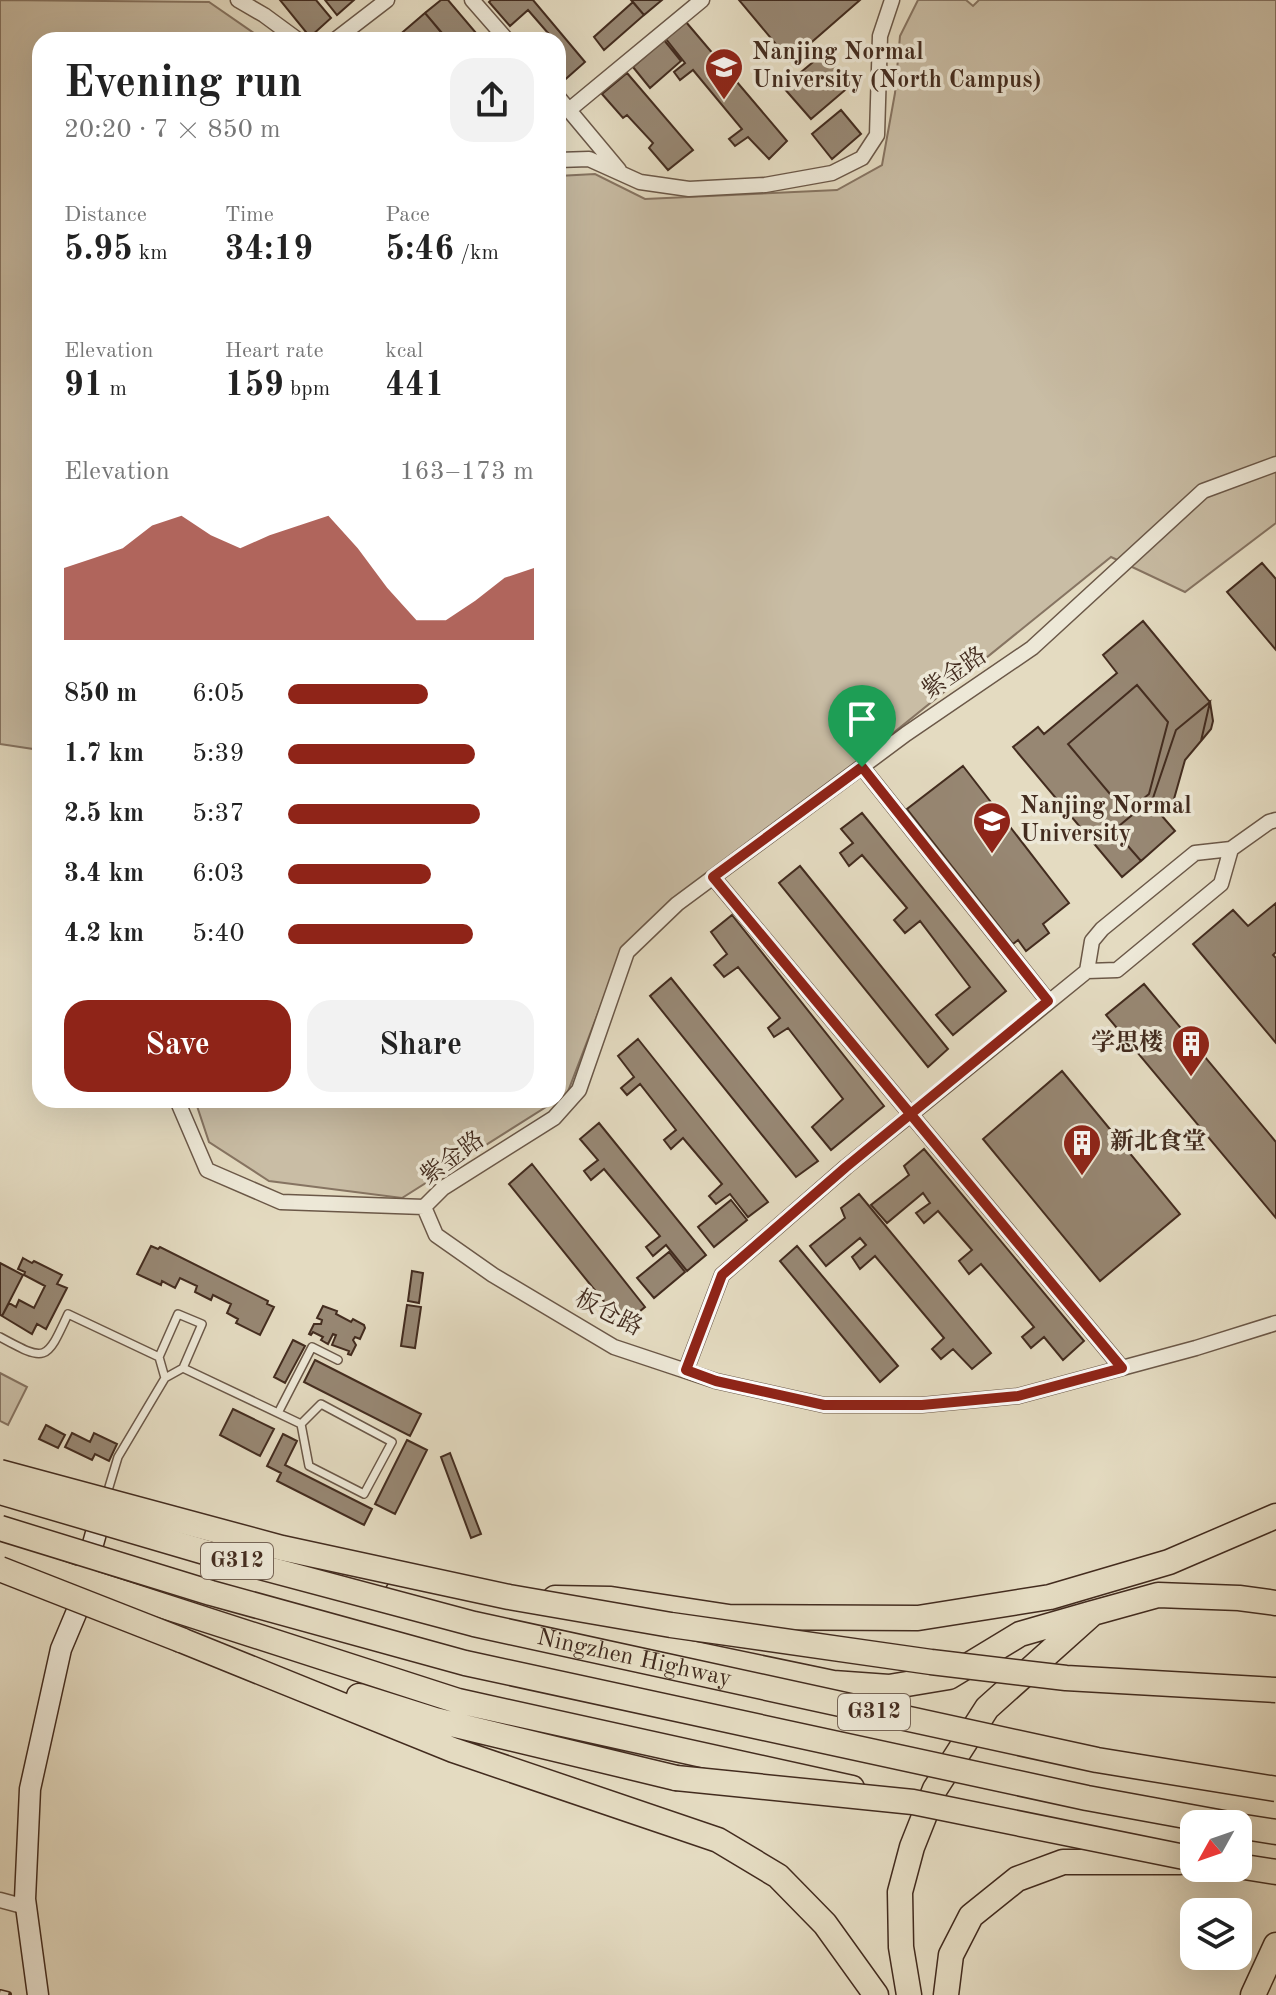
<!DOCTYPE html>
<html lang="en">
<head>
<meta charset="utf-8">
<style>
	:root { --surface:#fff; --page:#f2f2f2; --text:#222; --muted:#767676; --accent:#8f2418 }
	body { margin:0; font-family:"Old Standard TT","Noto Serif SC",serif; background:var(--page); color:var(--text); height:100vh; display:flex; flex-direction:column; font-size:30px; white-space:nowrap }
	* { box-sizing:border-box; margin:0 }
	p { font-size:26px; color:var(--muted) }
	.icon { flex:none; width:44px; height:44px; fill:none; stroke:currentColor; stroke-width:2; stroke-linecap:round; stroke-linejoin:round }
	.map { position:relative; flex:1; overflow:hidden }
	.details { position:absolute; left:32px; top:32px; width:534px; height:1076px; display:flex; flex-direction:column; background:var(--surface); border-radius:24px; box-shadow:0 8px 32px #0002 }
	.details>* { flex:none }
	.needle { width:52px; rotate:230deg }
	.tools { position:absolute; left:1180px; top:1810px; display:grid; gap:16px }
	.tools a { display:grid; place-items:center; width:72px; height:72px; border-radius:16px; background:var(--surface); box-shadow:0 8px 32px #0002; font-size:40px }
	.pin { position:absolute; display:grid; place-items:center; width:68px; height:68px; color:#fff; margin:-82px -34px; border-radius:50% 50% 50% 0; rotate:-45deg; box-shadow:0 0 8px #0007 }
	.pin .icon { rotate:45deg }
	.round { display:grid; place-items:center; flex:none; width:84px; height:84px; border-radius:24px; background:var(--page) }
	.head { display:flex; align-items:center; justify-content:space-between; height:136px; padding:0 32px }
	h1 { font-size:44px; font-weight:800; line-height:60px }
	.figures { display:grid; grid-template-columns:repeat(3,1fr); gap:12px; height:136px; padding:8px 32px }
	.figures div { display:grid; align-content:center }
	.figures b { font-size:34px; font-weight:800 }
	.figures small { font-size:22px; font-weight:400 }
	.figures p { font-size:22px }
	.chart { height:224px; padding:16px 32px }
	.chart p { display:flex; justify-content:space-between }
	.chart svg { width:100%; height:144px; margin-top:8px; fill:var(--accent); opacity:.7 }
	.cta { display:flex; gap:16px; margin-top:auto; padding:16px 32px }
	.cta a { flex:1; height:92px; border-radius:24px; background:var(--accent); color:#fff; font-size:32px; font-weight:800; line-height:92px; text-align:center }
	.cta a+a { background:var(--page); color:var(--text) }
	ul { padding:0 32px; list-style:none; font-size:26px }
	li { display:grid; grid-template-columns:128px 96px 1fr; align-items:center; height:60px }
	li i { height:20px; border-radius:10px; background:var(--accent) }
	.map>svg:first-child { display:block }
	.green { fill:#c9bda5; stroke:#867462; stroke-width:2 }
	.building { fill:#978773; stroke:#432c1f; stroke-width:2 }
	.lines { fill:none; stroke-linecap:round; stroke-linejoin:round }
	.lane-casing { stroke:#6b5848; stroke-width:10 }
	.street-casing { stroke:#6b5848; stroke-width:17 }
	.secondary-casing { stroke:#432c1f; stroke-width:23 }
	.primary-casing { stroke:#432c1f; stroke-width:25 }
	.highway-casing { stroke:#432c1f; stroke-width:27 }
	.lane { stroke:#ede8d7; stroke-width:7 }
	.street { stroke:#ede8d7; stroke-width:14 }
	.secondary { stroke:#ede8d7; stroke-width:20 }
	.primary { stroke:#e4dbc1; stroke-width:22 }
	.highway { stroke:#e4dbc1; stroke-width:24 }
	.rail-casing { stroke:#432c1f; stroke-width:8 }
	.rail { stroke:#ede8d7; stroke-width:5; stroke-dasharray:15; stroke-linecap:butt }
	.highway-bridge-casing { stroke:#432c1f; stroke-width:27; stroke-linecap:butt }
	.highway-bridge { stroke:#e4dbc1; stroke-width:24 }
	.route-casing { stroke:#fff; stroke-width:16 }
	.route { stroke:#8f2418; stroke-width:10 }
	.labels { text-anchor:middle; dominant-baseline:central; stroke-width:7; stroke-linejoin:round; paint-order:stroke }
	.shield { fill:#ede8d7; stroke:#766456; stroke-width:2 }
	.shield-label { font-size:22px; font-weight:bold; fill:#432c1f }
	.poi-label { font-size:24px; font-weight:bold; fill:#432c1f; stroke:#ede8d7; text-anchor:start }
	.street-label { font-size:24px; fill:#432c1f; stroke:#ede8d7 }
</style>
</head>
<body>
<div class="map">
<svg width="1276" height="1995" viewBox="0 0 1276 1995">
	<rect width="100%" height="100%" fill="#e4dbc1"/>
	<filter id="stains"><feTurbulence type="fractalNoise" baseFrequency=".0025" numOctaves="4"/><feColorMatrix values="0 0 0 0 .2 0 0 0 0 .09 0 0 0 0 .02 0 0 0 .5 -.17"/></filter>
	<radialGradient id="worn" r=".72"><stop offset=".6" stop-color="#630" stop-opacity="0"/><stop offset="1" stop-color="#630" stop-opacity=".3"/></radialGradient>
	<!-- green -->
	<path class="green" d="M0,0L209,2L264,40H40V750L0,744Z
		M918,0H966L973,6L979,0H1276V523L1185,592L1111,557L621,953L567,1094L558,1099V176L595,174L645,199L837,190L882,165L895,93L900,36Z
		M195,1100H557L402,1198L269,1181L209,1142Z
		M0,1373L27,1387L8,1425L0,1421Z"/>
	<!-- building -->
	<path class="building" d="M280,0H316L331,18L310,37Z
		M325,0H354L337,15Z
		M441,0H448L482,40H442L445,37L425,13Z
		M491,0H533L585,62L560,84L558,40H554L528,10L510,26L489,2Z
		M631,0H662L644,15Z
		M739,0H860L790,61Z
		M633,2L644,15L604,50L594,37Z
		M425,13L442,33L434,40H400L397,37Z
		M686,22L787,141L769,159L748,137L735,146L729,139L742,129L693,70L680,80L674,72L685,63L666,39Z
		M664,40L681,61L650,88L633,67Z
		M824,53L851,85L811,119L783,87Z
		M627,73L693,150L668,170L649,148L653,143L627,115L623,118L602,94Z
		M841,110L861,134L832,159L812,134Z
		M1262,563L1276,579V650L1227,592Z
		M1143,621L1210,702L1176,730L1153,798L1114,830L1141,861L1122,877L1013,747L1038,727L1044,734L1117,673L1103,655Z
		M1137,685L1168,722L1149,794L1126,813L1068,744Z
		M1210,702L1213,721L1211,729L1201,741Z
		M1210,702L1201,741L1185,760L1170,813L1162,803L1160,813L1149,801L1153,798L1176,730Z
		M963,766L1069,903L1043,924L1049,933L1026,951L1018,940L1013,944L907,809Z
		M1149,801L1175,831L1141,861L1114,830Z
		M862,813L1006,991L953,1035L936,1015L970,987L920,921L905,933L894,920L907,908L862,855L849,866L840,853L853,843L841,829Z
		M800,866L948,1049L928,1067L779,883Z
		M1276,903V952L1273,955L1276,958V1043L1193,944L1233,910L1248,926Z
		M732,915L884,1106L831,1150L812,1127L843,1099L788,1028L774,1037L768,1028L780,1018L738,967L724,977L714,965L727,954L711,932Z
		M671,978L818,1161L796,1177L650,996Z
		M1144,984L1276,1142V1218L1106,1015Z
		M638,1039L768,1202L748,1217L730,1194L716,1204L709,1196L722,1184L683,1138L671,1149L664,1140L676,1130L640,1084L627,1095L621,1088L634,1077L618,1056Z
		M1062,1071L1180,1214L1100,1281L983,1139Z
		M599,1123L706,1255L687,1271L666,1245L653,1256L646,1247L660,1236L604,1169L591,1180L584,1171L598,1160L580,1139Z
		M924,1149L1084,1341L1063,1360L1044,1337L1031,1348L1022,1337L1034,1327L981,1264L969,1274L959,1261L972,1250L938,1211L924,1223L916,1213L930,1203L923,1193L887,1223L871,1205L909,1175L904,1166Z
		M532,1164L645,1307L623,1325L509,1184Z
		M859,1194L991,1353L972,1369L953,1349L941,1359L932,1349L944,1338L875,1256L860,1269L852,1257L866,1245L860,1238L826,1266L810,1246L845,1218L841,1208Z
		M731,1200L747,1220L714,1247L698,1227Z
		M151,1246L158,1249L160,1247L268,1301L267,1304L274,1307L260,1335L236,1323L238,1319L227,1313L231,1304L213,1295L211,1300L195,1292L197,1286L180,1278L175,1288L162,1281L161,1285L137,1274Z
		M797,1246L898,1366L880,1382L780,1261Z
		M669,1252L685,1272L654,1298L637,1278Z
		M23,1258L32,1263L34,1261L62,1275L57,1284L67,1288L46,1329L37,1324L32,1334L2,1316L9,1303L16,1307L19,1300L34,1308L45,1286L24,1275L25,1272L18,1269Z
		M0,1263L23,1275L2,1316L0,1315Z
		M412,1271L423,1273L419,1303L408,1301Z
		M407,1305L421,1307L415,1348L401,1346Z
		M323,1306L337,1311L336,1314L351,1322L353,1319L364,1325L365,1328L360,1339L355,1337L353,1340L356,1345L351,1355L348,1354L349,1351L332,1345L336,1335L333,1334L328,1344L321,1340L323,1337L313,1332L311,1335L309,1334L314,1324H321L322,1320L317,1318Z
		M293,1340L305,1346L285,1383L274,1377Z
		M315,1360L421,1414L410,1436L304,1382Z
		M233,1409L274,1429L260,1456L220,1435Z
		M46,1425L65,1435L58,1448L39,1439Z
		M72,1433L90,1442L94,1433L117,1444L109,1461L95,1454L92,1460L65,1447Z
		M283,1434L297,1441L285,1465L372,1509L364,1525L277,1481L281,1473L267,1466Z
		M407,1440L427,1450L395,1514L375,1504Z
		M450,1453L481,1534L471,1538L441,1457Z"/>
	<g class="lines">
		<defs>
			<path id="lane" d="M0,1337C46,1362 46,1362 68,1314L159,1357
				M183,1368L301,1424L309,1466L364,1494L392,1442L321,1404L301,1424
				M278,1413L312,1347L338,1360
				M106,1497L118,1457L165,1378L183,1368L202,1324L178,1314L159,1357L165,1378"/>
			<path id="street" d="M238,0L264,15L298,40
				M472,0L507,40
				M335,40L387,0
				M558,97L619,170
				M569,110L702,0
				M558,160L589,159L640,182L689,189L765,185L832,173L862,158L877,135L880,36L892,0
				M862,767L1048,1001
				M1231,849L1269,822L1276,820
				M713,877L1122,1368
				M1087,971L1092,941L1102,929L1195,853L1231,849
				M1087,971L1117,970L1221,884L1231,849
				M177,1100L207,1170L281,1202L424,1207
				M424,1207L443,1188L554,1118L579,1090L627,952L677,904L906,734L1032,648L1203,491L1276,464
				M424,1207L436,1235L493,1275L614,1347L716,1381L824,1405H922L1018,1396L1196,1348L1276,1323
				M686,1370L722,1275L846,1167L1087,971
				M0,1900L26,1907"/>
			<path id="secondary" d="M38,1995L25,1899L30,1789L61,1649L77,1611L83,1580L101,1515"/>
			<path id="primary" d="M0,1551L83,1580"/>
			<path id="highway" d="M83,1580L458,1701L852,1788
				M398,1592L833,1683L889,1687L949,1677L1020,1634L1093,1613
				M555,1598L611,1599L729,1617L918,1618L1050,1597L1169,1562L1276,1516
				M181,1640L453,1750L718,1840L778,1876L825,1924L876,1995
				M359,1696L435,1720L676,1778
				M1238,1826L1276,1832
				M1238,1866L1276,1872
				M909,1995L901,1947L900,1892L912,1847L935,1789L987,1708L1093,1613L1158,1595L1239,1598L1276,1603
				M946,1995L951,1955L971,1916L1017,1879L1063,1862H1180
				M1253,1995L1276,1945"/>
		</defs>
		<!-- lane casing -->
		<use href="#lane" class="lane-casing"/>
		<!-- street casing -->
		<use href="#street" class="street-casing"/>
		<!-- secondary casing -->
		<use href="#secondary" class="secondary-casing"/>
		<!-- primary casing -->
		<use href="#primary" class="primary-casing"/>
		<!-- highway casing -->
		<use href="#highway" class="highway-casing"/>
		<!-- lane -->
		<use href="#lane" class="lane"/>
		<!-- street -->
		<use href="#street" class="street"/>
		<!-- secondary -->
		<use href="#secondary" class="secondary"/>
		<!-- primary -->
		<use href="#primary" class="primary"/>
		<!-- highway -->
		<use href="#highway" class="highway"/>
		<defs>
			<path id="rail" d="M0,1993L8,1995"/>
		</defs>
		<!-- rail casing -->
		<use href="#rail" class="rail-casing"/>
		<!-- rail -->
		<use href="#rail" class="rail"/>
		<defs>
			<g id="highway-bridge">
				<path d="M0,1472L282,1548L509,1597L671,1625L931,1662L1066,1678L1276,1690"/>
				<path id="s1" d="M0,1492L208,1553L474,1624L1097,1760L1276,1789"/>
				<path d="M0,1528L211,1593L465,1663L1087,1798L1229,1824"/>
				<path d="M0,1569L181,1640"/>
				<path d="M676,1778L913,1802L1194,1859"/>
			</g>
		</defs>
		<!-- highway-bridge casing -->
		<use href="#highway-bridge" class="highway-bridge-casing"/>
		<!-- highway-bridge -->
		<use href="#highway-bridge" class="highway-bridge"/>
	</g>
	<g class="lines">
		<defs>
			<path id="route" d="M862,767L1048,1001L846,1167L722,1275L686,1370L716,1381L824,1405H922L1018,1396L1122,1368L713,877L862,767"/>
		</defs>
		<!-- route casing -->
		<use href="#route" class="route-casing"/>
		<!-- route -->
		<use href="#route" class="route"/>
	</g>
	<!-- icons -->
	<defs>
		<symbol id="university-pin" viewBox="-11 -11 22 30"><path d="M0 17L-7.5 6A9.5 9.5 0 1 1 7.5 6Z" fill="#8f2418" stroke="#ede8d7"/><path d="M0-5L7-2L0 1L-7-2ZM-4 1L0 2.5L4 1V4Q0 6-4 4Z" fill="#fff"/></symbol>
		<symbol id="building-pin" viewBox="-11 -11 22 30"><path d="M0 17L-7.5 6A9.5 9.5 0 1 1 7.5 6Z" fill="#8f2418" stroke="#ede8d7"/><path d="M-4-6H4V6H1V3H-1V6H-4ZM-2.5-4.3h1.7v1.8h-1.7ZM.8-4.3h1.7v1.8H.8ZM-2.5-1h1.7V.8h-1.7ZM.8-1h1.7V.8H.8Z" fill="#fff"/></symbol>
	</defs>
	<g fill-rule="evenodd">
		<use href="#university-pin" x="702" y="45" width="44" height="60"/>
		<use href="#university-pin" x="970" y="799" width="44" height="60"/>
		<use href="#building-pin" x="1169" y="1022" width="44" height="60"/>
		<use href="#building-pin" x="1060" y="1121" width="44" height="60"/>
	</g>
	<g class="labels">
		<!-- shield labels -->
		<g class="shield">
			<rect x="201" y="1543" width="72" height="36" rx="6"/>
			<rect x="838" y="1694" width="72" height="36" rx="6"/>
		</g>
		<g class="shield-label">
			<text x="237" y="1561">G312</text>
			<text x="874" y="1712">G312</text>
		</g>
		<!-- poi labels -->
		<g class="poi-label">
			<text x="752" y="53">Nanjing Normal<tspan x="752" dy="28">University (North Campus)</tspan></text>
			<text x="1020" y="807">Nanjing Normal<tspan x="1020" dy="28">University</tspan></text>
			<text x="1163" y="1044" text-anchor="end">学思楼</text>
			<text x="1110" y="1143">新北食堂</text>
		</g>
		<!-- street labels -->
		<g class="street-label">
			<text transform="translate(955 674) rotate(-34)">紫金路</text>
			<text transform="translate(453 1159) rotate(-36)">紫金路</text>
			<text transform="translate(608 1314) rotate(27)">板仓路</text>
			<text stroke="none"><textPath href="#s1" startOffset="656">Ningzhen Highway</textPath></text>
		</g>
	</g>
	<rect width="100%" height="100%" filter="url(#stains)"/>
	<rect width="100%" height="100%" fill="url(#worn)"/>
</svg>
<div class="tools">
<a><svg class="needle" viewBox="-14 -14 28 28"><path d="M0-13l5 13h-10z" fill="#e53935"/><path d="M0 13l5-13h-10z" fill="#767676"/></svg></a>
<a><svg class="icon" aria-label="layers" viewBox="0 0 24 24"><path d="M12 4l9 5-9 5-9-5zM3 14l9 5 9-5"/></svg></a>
</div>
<div class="pin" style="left:862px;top:767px;background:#1e9e55"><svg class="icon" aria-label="arrive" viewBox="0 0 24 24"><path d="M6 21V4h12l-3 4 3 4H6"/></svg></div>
<section class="details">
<div class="head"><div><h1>Evening run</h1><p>20:20 · 7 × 850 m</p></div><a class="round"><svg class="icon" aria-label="share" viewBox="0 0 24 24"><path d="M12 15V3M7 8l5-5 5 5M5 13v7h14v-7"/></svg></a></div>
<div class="figures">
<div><p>Distance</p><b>5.95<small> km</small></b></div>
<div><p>Time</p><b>34:19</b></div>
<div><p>Pace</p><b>5:46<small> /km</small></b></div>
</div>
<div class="figures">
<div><p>Elevation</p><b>91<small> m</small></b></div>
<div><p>Heart rate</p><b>159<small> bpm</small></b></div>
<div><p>kcal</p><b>441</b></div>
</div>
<div class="chart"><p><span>Elevation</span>163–173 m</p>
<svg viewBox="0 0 160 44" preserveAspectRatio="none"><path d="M0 44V22L10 19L20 16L30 9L40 6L50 12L60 16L70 12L80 9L90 6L100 16L110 28L120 38L130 38L140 32L150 25L160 22V44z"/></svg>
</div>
<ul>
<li><b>850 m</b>6:05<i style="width:57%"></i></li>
<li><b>1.7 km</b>5:39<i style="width:76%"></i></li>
<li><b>2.5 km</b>5:37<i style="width:78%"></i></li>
<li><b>3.4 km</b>6:03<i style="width:58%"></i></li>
<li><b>4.2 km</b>5:40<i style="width:75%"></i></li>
</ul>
<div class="cta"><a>Save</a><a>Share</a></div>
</section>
</div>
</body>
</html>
